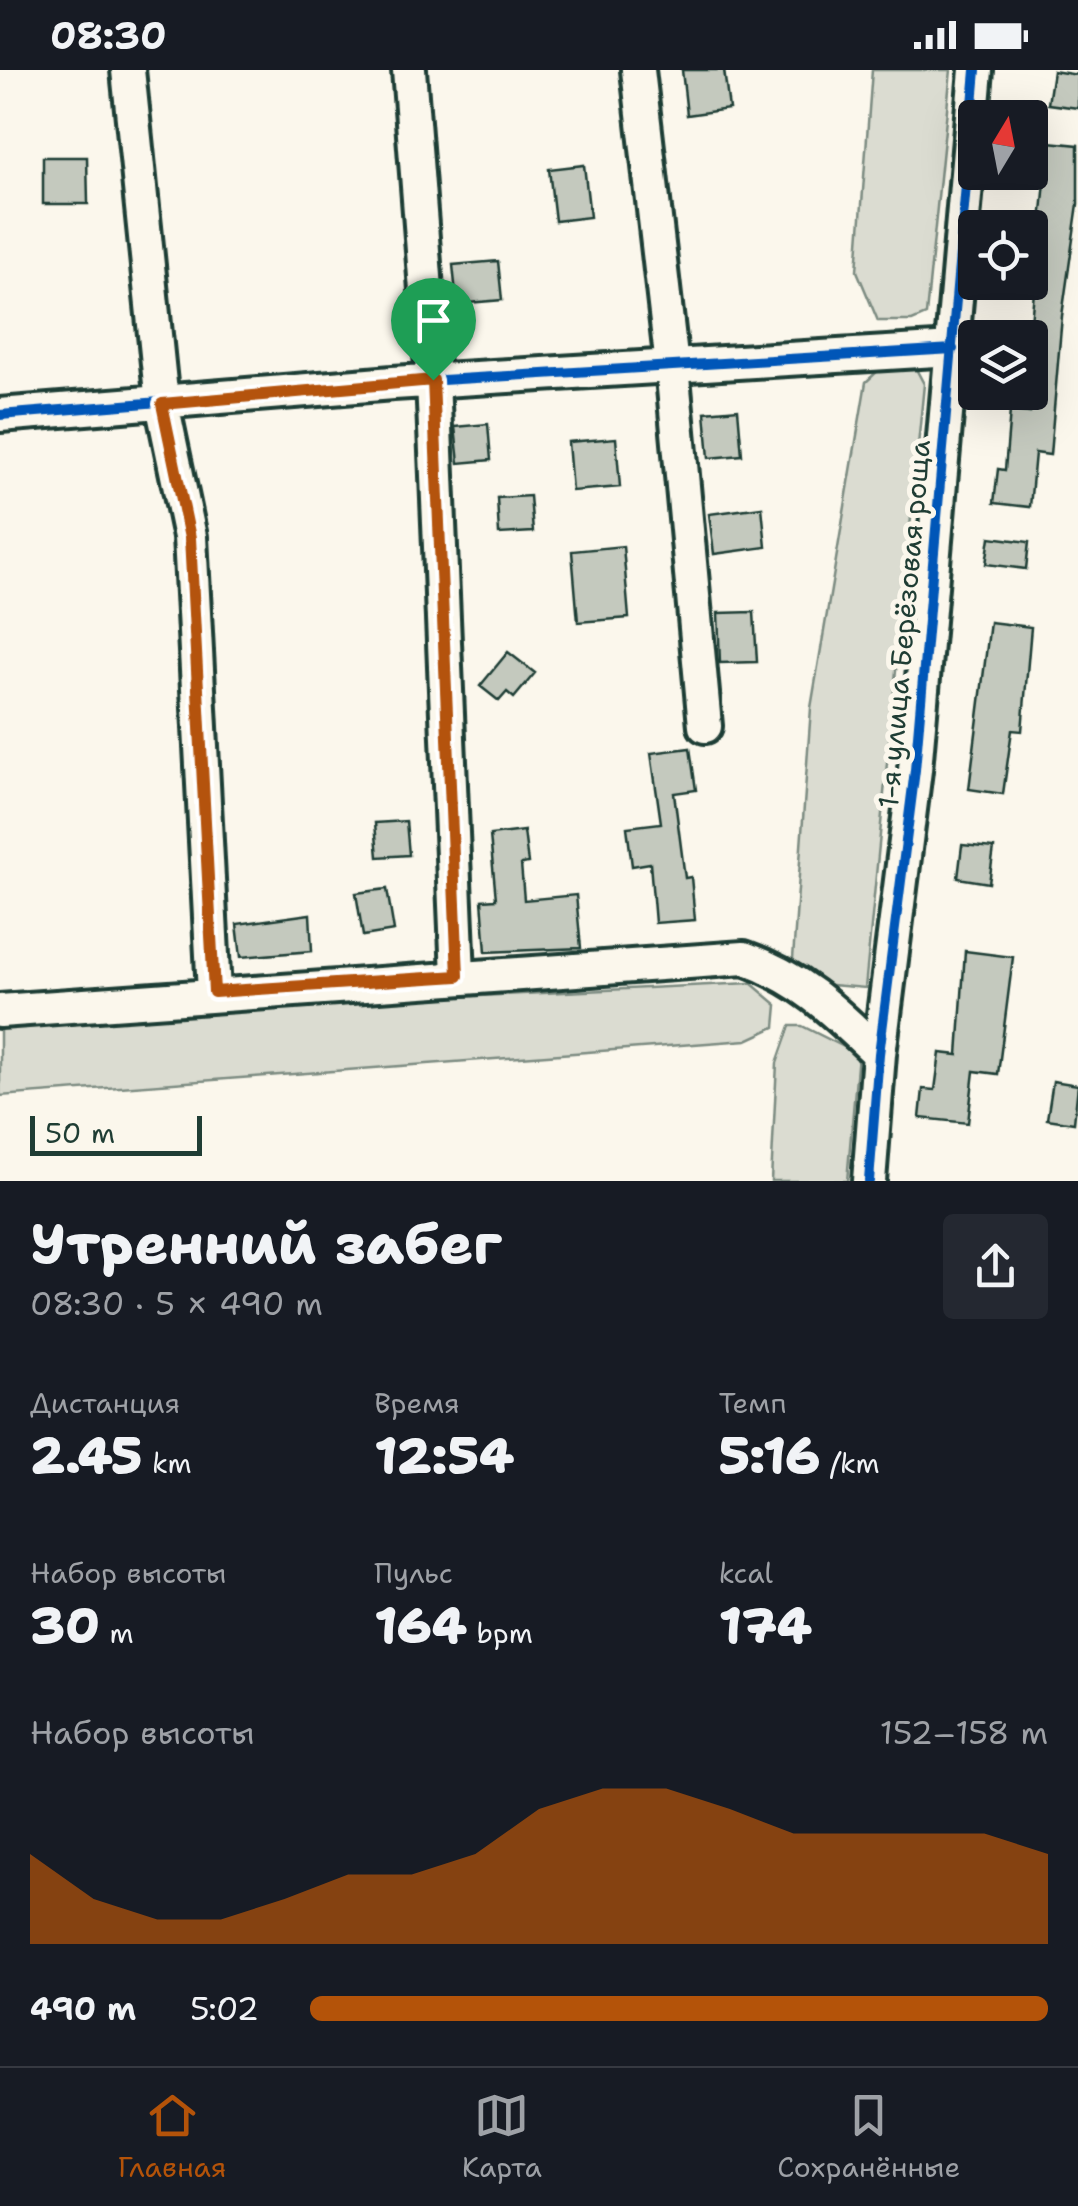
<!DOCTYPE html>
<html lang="ru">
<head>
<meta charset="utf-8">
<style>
	:root { --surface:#171b24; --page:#242831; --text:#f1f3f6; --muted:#9ea1a6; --line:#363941; --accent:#b45309 }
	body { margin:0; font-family:"Shantell Sans",sans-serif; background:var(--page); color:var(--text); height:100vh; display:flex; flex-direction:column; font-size:38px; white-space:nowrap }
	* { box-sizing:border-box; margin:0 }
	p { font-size:32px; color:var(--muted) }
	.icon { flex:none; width:55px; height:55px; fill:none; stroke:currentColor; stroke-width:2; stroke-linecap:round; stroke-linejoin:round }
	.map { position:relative; height:1111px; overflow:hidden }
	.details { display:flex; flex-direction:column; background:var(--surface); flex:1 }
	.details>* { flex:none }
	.needle { width:65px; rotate:10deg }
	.controls { position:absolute; left:958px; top:30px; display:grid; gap:20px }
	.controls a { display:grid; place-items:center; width:90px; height:90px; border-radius:10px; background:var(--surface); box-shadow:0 10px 40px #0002; font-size:50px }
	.scale { position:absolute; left:30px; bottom:25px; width:172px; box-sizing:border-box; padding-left:10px; border:5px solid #1f3d34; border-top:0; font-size:28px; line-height:35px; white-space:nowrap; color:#1f3d34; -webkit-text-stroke:8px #fbf7ec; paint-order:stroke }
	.pin { position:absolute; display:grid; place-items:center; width:85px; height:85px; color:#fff; margin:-102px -42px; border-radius:50% 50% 50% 0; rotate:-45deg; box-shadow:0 0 10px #0007 }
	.pin .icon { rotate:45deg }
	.round { display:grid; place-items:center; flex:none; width:105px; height:105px; border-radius:10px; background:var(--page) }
	.head { display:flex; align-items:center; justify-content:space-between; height:170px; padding:0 30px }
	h1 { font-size:55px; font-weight:800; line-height:75px }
	.figures { display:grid; grid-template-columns:repeat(3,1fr); gap:15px; height:170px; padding:10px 30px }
	.figures div { display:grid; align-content:center }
	.figures b { font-size:50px; font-weight:800 }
	.figures small { font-size:28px; font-weight:400 }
	.figures p { font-size:28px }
	.chart { height:280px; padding:20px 30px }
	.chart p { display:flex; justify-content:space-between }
	.chart svg { width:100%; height:180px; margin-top:10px; fill:var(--accent); opacity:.7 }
	ul { padding:0 30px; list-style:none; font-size:32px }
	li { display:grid; grid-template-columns:160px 120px 1fr; align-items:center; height:75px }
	li i { height:25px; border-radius:12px; background:var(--accent) }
	.status { display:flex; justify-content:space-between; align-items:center; height:70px; padding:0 50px; background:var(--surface); direction:ltr }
	.status svg { height:28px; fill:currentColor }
	.tab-bar { display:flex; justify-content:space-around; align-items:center; height:140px; border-top:2px solid var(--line); background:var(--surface); font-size:28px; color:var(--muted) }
	.tab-bar a { display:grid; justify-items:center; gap:5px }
	.tab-bar .selected { color:var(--accent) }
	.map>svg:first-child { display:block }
	.green { fill:#dbdcd1; stroke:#7d8c82; stroke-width:2.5 }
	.building { fill:#c4c9be; stroke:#1f3d34; stroke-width:2.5 }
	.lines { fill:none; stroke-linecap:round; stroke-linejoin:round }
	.minor-casing { stroke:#1f3d34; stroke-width:40 }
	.minor { stroke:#fbf7ec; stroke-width:32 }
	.cycleway-casing { stroke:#fbf7ec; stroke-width:16 }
	.cycleway { stroke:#0057b8; stroke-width:10 }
	.route-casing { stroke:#fff; stroke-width:20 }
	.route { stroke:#b45309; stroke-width:12 }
	.labels { text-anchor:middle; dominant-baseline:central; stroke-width:10; stroke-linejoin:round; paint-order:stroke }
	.street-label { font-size:28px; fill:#1f3d34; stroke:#fbf7ec }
</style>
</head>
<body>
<div class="status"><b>08:30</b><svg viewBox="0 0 49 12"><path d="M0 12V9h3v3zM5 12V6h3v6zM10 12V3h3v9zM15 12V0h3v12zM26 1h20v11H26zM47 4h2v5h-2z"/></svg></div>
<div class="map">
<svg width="1078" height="1111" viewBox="0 0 1078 1111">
	<rect width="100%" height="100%" fill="#fbf7ec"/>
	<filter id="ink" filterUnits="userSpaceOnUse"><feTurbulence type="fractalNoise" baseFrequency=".01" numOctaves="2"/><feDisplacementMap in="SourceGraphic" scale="20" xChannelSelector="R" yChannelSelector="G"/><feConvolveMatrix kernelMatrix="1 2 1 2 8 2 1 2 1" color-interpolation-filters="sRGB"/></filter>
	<g filter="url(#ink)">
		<!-- green -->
		<path class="green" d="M872,0H951L926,245L912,251H878L857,201Z
			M881,298L916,299L924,314L865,918L809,913L793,889L811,638L866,312Z
			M751,913L777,935L775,957L747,970L0,1026V949Z
			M790,956H802L858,984L847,1111H771L777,993Z"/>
		<!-- building -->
		<path class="building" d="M682,0H724L729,39L687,45Z
			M1053,1L1078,5V38L1048,34Z
			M1049,72L1078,75V134L1062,246L1050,385L1035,383L1030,437L994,433L998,399L1005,400L1010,341L1030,343V262Z
			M43,87H87L88,134H43Z
			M584,95L590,147L555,151L549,99Z
			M498,191L502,230L457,234L453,195Z
			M738,339L742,385L709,388L705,342Z
			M488,354L491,390L459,393L455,357Z
			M616,368L620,417L572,421L568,372Z
			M530,426L533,462L499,464L497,428Z
			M762,437L766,477L714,484L709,444Z
			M990,467L1029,472L1026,499L986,494Z
			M623,476L629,548L578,552L572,481Z
			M754,542L757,592L720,593L718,543Z
			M990,552L1031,557L1022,661L1012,660L1003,724L969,719Z
			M508,582L535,603L514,628L507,622L499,631L480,616Z
			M690,678L696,720L674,723L685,808L691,807L695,850L655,853L650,793L632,796L627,757L661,753L651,683Z
			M406,751L409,785L378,787L375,753Z
			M524,761L528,793L521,794L524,830L576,825L581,878L486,882L482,830L496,829L490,765Z
			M962,775L994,778L989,813L958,808Z
			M387,819L394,861L363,866L356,823Z
			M310,844L312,881L241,887L237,854Z
			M965,881L1013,887L998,1004L974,1001L968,1053L920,1048L923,1019L935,1020L940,983L958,985Z
			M1053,1011L1078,1015L1074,1053L1047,1049Z"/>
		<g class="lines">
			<defs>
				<path id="minor" d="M128,0L162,333L190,467L214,923
					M409,0L433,310L458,906
					M638,0L672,296L705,656
					M0,345L393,313L953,279
					M0,941L744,888C803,909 835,942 879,984
					M869,1111L879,984L915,700L976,0"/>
			</defs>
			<!-- minor casing -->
			<use href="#minor" class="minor-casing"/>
			<!-- minor -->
			<use href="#minor" class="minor"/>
			<defs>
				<path id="cycleway" d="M0,345L393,313L953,279
					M869,1111L879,984L915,700L976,0"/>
			</defs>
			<!-- cycleway casing -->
			<use href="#cycleway" class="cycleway-casing"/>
			<!-- cycleway -->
			<use href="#cycleway" class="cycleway"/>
		</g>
	</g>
	<g class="lines" filter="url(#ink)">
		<defs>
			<path id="route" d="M433,310L458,906L214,922L190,468L162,334Z"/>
		</defs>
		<!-- route casing -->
		<use href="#route" class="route-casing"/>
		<!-- route -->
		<use href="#route" class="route"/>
	</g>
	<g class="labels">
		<!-- street labels -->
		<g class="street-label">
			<text transform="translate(904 554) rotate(-85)">1-я улица Берёзовая роща</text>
		</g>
	</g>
</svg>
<div class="controls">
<a><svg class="needle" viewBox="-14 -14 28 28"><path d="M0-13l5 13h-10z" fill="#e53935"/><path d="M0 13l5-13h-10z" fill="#9ea1a6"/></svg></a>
<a><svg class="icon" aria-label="locate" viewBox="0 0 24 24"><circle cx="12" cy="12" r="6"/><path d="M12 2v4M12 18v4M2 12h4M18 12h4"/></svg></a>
<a><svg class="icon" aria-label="layers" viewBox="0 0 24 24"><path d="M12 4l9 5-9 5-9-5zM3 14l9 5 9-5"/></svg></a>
</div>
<div class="scale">50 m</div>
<div class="pin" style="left:433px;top:310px;background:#1e9e55"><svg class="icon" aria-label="arrive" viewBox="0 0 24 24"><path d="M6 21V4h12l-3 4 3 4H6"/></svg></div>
</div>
<section class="details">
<div class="head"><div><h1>Утренний забег</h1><p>08:30 · 5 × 490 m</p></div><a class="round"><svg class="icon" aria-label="share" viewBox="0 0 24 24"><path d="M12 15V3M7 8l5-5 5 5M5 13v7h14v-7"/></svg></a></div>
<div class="figures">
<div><p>Дистанция</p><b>2.45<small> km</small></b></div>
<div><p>Время</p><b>12:54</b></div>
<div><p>Темп</p><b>5:16<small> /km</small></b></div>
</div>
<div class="figures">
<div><p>Набор высоты</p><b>30<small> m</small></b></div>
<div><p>Пульс</p><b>164<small> bpm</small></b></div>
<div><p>kcal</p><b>174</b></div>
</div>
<div class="chart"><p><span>Набор высоты</span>152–158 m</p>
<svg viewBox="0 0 160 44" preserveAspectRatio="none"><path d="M0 44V22L10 33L20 38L30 38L40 33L50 27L60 27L70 22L80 11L90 6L100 6L110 11L120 17L130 17L140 17L150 17L160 22V44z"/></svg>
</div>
<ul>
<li><b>490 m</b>5:02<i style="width:100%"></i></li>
</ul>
</section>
<nav class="tab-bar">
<a class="selected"><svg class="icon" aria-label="home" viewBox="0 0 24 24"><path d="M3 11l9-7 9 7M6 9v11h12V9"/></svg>Главная</a>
<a><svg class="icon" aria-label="map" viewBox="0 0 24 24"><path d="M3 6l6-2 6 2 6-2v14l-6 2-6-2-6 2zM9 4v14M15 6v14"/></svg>Карта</a>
<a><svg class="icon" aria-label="saved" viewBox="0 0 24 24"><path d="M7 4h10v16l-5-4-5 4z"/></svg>Сохранённые</a>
</nav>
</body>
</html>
